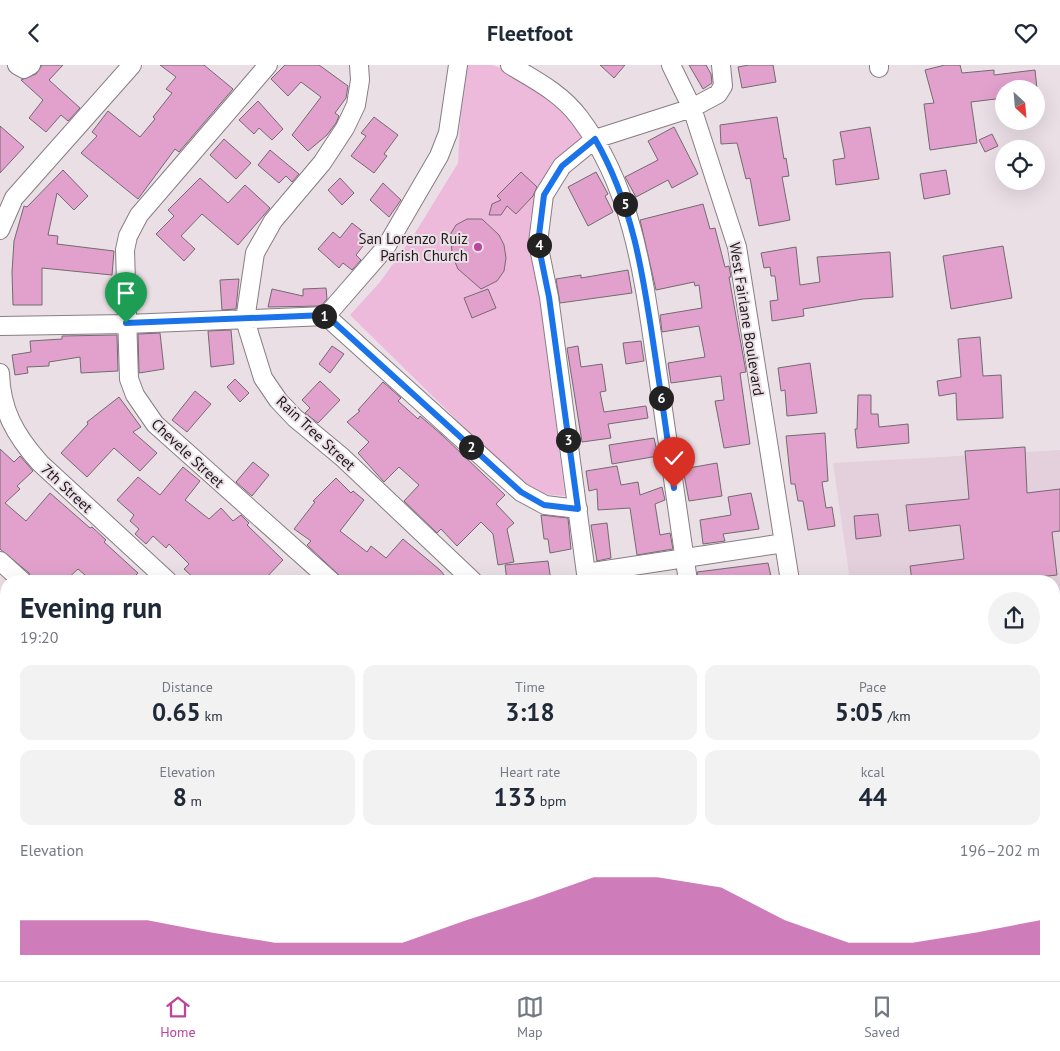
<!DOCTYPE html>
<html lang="en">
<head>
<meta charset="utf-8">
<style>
	:root { --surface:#fff; --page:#f2f2f3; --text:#1f2937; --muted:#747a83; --line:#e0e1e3; --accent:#bb459d }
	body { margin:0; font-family:"PT Sans",sans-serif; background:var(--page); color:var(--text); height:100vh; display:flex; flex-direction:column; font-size:19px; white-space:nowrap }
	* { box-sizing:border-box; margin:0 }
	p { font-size:16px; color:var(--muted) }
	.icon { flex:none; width:28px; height:28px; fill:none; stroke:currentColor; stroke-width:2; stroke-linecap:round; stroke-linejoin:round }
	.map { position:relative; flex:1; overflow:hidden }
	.details { position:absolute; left:0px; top:510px; width:1060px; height:406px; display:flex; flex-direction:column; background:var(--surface); border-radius:20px 20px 0 0; box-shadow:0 5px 20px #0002 }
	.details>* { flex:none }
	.needle { width:32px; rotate:154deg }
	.tools { position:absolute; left:995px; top:15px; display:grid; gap:10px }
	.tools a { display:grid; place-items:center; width:50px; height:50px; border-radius:50%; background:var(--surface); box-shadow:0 5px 20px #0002; font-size:25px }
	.pin { position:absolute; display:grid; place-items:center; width:42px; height:42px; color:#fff; margin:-51px -21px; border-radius:50% 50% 50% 0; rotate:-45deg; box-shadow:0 0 5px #0007 }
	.pin .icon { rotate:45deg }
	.km { position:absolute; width:25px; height:25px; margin:-12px; border-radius:50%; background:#222; color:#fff; font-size:14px; line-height:25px; text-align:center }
	.round { display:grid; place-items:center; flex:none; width:52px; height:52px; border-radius:26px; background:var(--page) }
	.head { display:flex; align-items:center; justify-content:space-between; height:85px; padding:0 20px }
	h1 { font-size:28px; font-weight:800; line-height:38px }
	.figures { display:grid; grid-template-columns:repeat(3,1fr); gap:8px; height:85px; padding:5px 20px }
	.figures div { display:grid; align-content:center; border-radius:12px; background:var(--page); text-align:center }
	.figures b { font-size:25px; font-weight:800 }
	.figures small { font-size:14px; font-weight:400 }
	.figures p { font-size:14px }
	.chart { height:140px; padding:10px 20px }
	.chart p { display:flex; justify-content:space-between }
	.chart svg { width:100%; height:90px; margin-top:5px; fill:var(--accent); opacity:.7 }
	header { display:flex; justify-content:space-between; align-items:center; height:65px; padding:0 20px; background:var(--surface); font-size:22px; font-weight:800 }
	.tabs { display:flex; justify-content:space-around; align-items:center; height:70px; border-top:1px solid var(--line); background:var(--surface); font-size:14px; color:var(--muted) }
	.tabs a { display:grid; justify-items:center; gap:2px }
	.tabs .on { color:var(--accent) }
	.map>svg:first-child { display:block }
	.built { fill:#e3d0dc }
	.green { fill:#eebadc }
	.building { fill:#e1a1cc; stroke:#746a71 }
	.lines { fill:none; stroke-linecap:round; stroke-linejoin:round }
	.minor-casing { stroke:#877d83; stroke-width:20 }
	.minor { stroke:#fff; stroke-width:18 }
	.route-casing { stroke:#fff; stroke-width:10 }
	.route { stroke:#1a73e8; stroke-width:6 }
	.poi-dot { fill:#bb459d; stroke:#ebdfe6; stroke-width:2 }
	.labels { text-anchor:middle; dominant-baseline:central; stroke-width:4; stroke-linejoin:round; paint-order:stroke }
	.poi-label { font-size:15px; fill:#1e1a1c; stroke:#ebdfe6; text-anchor:end }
	.street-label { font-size:15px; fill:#1e1a1c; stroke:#ebdfe6 }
</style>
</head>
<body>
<header><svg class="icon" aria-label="back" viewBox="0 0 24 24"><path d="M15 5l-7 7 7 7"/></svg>Fleetfoot<svg class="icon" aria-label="heart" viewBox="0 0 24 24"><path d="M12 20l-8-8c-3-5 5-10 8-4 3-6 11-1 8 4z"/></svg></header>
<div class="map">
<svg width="1060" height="916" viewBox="0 0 1060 916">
	<rect width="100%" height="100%" fill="#ebdfe6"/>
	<!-- built -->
	<path class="built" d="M1060,385V830L1054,831V516H850L833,398Z"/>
	<!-- green -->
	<path class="green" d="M463,0H492L536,15L573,50L583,71L542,116L530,155L565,431L531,428L350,250L380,217L415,168L458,98Z"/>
	<!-- building -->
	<path class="building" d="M42,0H63L49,15L80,43L68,56L61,50L46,67L29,53L43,35L21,15L36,9Z
		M160,0H204L233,24L179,87L175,84L138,134L81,88L97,71L92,67L108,46L140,72L155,54L153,52L172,28L166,24L176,12Z
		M285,0H319L348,21L346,33L335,48L339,51L336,58L327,70L308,86L292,70L321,32L301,17L288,31L271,14Z
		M600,0H625L614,13Z
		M689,0H706L711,9L712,18L703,24Z
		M749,0H773L776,17L742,23L738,2Z
		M945,0H960L962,8L994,5V10L1035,5L1037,24H1004V33L971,37L977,78L930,85L924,39L934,38L925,5Z
		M258,36L283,64L272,75L259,63L254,69L239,55Z
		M374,52L398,70L384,89L387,91L374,108L351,91L366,71L361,68Z
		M777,52L784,94L786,93L789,111L782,112L790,155L759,161L750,113L746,114L737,78L721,79L720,60Z
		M0,61L24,82L0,108Z
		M674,62L698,109L672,123L668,115L636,132L625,112L658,95L648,76Z
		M870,62L879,114L836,120L833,95L845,93L840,67Z
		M992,69L998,81L985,87L979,75Z
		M224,74L251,98L236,114L210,90Z
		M270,85L299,109L292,117L286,111L279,118L258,100Z
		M63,105L88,131L74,145L57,128L48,170L58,171L57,179L114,186L112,210L42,203V240H13L12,207L14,176L24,141L27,142Z
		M946,105L950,129L924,134L920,109Z
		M521,107L537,122L533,131L516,149L507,141L501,150H489L492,139L501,135L497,131Z
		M596,107L608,129L605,131L613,147L588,161L568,122Z
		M200,113L228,138L245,120L270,143L238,180L202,149L181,171L195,184L184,196L156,169L174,151L168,145Z
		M340,113L354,128L342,140L328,125Z
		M383,118L401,135L389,152L370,135Z
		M703,139L710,164L715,163L725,202L729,201L731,212H729L746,307L740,308L750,379L724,383L715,336L724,335L721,311L671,318L668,298L705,292L699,261L662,267L660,250L702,243L699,220L695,221L694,217L656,225L640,155Z
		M467,154H482L499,170L504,180L506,193L504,206L497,216L481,224L458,204L452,190L451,168L456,160Z
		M352,158L370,172L356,190L361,195L352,205L343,198L339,203L318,184L333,167L340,173Z
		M1003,181L1012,233L951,244L943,191Z
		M796,182L800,220L820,217L817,192L890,187L893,232L863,234L803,244L804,251L772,256L770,236L778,235L775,211H771L770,202L764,203L761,188Z
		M628,205L632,228L560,238L556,214L581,210V213Z
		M239,214L236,244L222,245L220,215Z
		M326,223L327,234L321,241L268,242L272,224L303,231V224Z
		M488,224L496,243L472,253L464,233Z
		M231,265L234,299L211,302L208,266Z
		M160,268L164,304L139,308L138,269Z
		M117,270L118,306L81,308L80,292L49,297V301L27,302L28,308L15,310L12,290L31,287L30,276L62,274V271Z
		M980,272L983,311L1001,310L1003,353L957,355L956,328L939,331L937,316L961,312L958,274Z
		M641,276L644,296L626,299L623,278Z
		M332,281L344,289L330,308L319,299Z
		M578,281L581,302L602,299L606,326L600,327L604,347L646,341L648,353L608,359L611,373L582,377L567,283Z
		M810,298L817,348L787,351L785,325L781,326L778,303Z
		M235,314L249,328L240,337L227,322Z
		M320,316L340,335L318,358L305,348L310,343L302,335Z
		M383,317L401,333L398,336L418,354L420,351L442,370L505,430L496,439L514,458L507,464L514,497L498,500L493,469L481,457L457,481L441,464L437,468L404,436L419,420L399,402L384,417L358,388L369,377L347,357L360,346L358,345Z
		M195,326L211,339L187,367L172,355Z
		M858,330H871V349H878L879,362L908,359L909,378L857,383L855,364H857Z
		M119,332L141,362L133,367L157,388L140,406L114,383L87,412L61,388L88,359L87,357Z
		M825,368L828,416L822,417L826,443L832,442L835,461L808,465L803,436H798L795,419H791L786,371Z
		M654,373L658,391L612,399L609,380Z
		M1025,382L1027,428L1060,424V466L1052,467L1057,510L1002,516H912L910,501L964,494L960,460L909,466L906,440L969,434L965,386Z
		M0,384L14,397L20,391L33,406L17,421L20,424L5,438L26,456L50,428L90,463L92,462L106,475L104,477L138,508L130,516H92L78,504L65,516H44L39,511L32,516L29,508L0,484Z
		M253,397L269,410L252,431L236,417Z
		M717,398L722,431L689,436L683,404Z
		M617,401L621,420L638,417L640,430L662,422L665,435L655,439L660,470L670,468L673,484L637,490L630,443L598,445L597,424L589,426L586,406Z
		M183,402L200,416L185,435L209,454L221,443L233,456L241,450L249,458L247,460L283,495L263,516H197L184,504L189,499L169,479L166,483L153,471L146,479L135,469L139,464L130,456L134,450L117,435L138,412L160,430Z
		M336,413L351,428L353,426L364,435L340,466L367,487L371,481L386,493L403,474L440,505L449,516H346L341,512L307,480L311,476L294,464L315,437L313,436Z
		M751,428L759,464L723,469L725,476L703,479L700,455L731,450L728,432Z
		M878,449L881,471L856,474L854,451Z
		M541,450L568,453L571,484L550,488L548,474H544Z
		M607,458L611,493L597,496L591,460Z
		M548,496L551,516H507L505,500Z
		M768,498L772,516H698L697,507Z
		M638,511V516H602Z"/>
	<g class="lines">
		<defs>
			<path id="minor" d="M17,0L24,4L31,0
				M268,0L139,150L128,171L125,185L129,314L135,330L155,359L331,516
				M359,0L360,15L356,40L345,63L322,98L273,156L255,188L245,255L263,313L278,335L295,353L342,392L473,516
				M510,0C535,15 561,28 579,52C637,128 645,226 659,317C669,384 678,450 688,516
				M671,0L692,43L737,182L790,516
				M879,0V3
				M0,165L14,133L132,0
				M326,251L386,182L439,91L448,68L458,0
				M0,261L127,259L326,251L521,427L545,440L578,444
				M0,308C1,345 15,370 40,398L168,516
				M0,496L22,516
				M586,508L784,478
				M587,516L549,232L538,178L544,130L562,101L595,74L692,43L718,29L723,21L721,0
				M0,604L6,610
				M0,709L6,715
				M0,776L6,785
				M0,807L6,804
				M1054,835L1060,834
				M198,910L199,916
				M323,910L330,916
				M451,910L458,916
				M642,910L643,916
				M849,910V916"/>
		</defs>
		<!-- minor casing -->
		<use href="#minor" class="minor-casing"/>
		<!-- minor -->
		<use href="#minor" class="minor"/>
	</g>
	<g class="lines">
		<defs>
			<path id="route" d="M126,258L326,250L521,427L544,440L578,444L549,232L538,178L544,130L562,101L595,74C633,140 643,209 654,283C661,329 668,376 674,423"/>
		</defs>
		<!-- route casing -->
		<use href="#route" class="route-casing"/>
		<!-- route -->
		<use href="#route" class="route"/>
	</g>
	<!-- markers -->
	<circle class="poi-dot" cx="478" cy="182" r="5"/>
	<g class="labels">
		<!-- poi labels -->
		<g class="poi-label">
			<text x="468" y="173">San Lorenzo Ruiz<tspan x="468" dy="17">Parish Church</tspan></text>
		</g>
		<!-- street labels -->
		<g class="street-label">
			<text transform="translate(747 254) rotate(81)">West Fairlane Boulevard</text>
			<text transform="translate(316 368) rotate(43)">Rain Tree Street</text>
			<text transform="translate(188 388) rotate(43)">Chevele Street</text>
			<text transform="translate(67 423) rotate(43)">7th Street</text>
		</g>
	</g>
</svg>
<div class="tools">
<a><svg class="needle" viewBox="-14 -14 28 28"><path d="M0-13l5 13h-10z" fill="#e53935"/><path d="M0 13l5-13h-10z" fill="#747a83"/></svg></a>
<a><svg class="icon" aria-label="locate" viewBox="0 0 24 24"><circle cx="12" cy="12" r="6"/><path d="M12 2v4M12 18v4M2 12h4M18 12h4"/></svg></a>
</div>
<div class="pin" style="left:126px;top:258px;background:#1e9e55"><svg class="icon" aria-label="arrive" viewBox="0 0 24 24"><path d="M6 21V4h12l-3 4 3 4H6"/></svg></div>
<div class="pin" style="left:674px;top:423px;background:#d93025"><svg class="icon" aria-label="check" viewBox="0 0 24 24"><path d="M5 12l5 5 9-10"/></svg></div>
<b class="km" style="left:324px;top:251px">1</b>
<b class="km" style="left:471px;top:382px">2</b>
<b class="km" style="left:568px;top:375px">3</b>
<b class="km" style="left:539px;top:180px">4</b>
<b class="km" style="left:625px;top:139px">5</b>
<b class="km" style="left:661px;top:333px">6</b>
<section class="details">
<div class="head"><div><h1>Evening run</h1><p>19:20</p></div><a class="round"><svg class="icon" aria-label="share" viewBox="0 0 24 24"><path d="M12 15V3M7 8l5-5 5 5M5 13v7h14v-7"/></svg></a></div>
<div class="figures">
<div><p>Distance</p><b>0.65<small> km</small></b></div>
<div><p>Time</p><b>3:18</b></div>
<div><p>Pace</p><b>5:05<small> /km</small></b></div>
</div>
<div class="figures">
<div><p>Elevation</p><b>8<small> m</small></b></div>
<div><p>Heart rate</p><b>133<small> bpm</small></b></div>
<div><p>kcal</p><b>44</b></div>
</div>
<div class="chart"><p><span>Elevation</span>196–202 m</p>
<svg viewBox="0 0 160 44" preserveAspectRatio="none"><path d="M0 44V27L10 27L20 27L30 33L40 38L50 38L60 38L70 27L80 17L90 6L100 6L110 11L120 27L130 38L140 38L150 33L160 27V44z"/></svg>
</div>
</section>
</div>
<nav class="tabs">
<a class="on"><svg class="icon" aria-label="home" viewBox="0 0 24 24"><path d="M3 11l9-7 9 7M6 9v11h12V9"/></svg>Home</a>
<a><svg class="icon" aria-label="map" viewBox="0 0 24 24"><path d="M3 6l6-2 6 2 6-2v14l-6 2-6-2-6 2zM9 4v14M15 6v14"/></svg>Map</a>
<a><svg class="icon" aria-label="saved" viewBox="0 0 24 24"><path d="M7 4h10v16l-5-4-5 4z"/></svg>Saved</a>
</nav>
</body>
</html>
